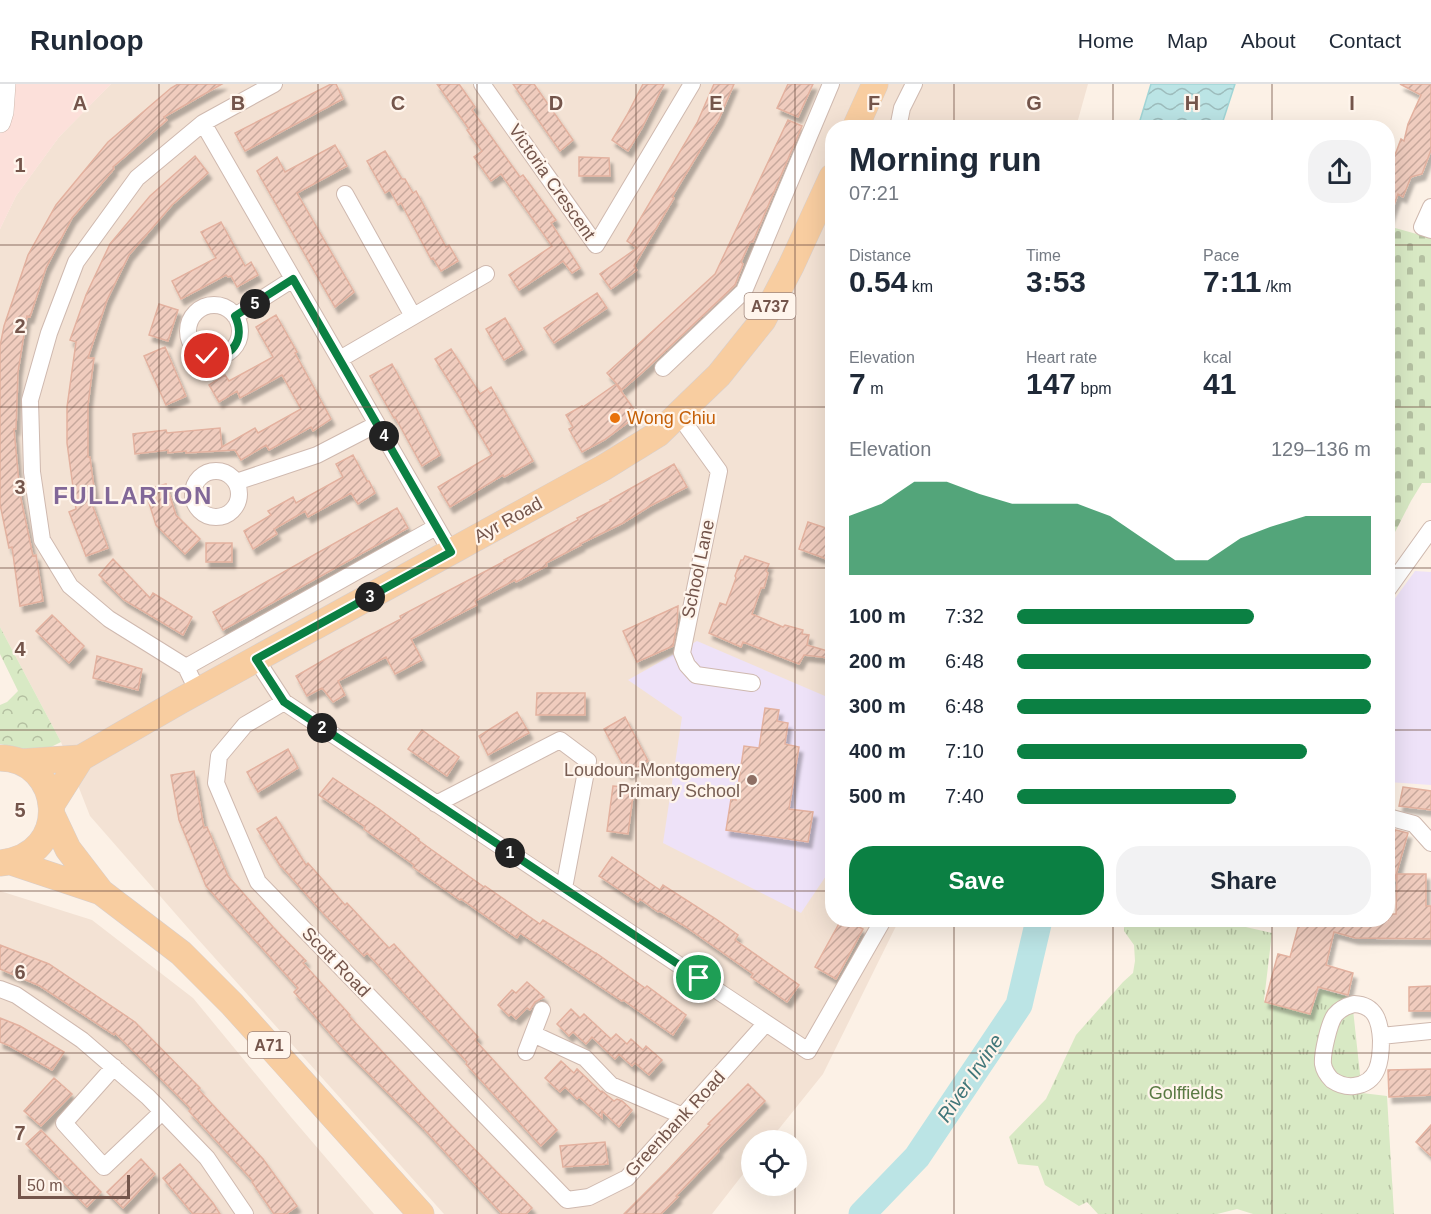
<!DOCTYPE html>
<html lang="en">
<head>
<meta charset="utf-8">
<style>
	:root { --surface:#fff; --page:#f2f2f3; --text:#1f2937; --muted:#747a83; --line:#e0e1e3; --accent:#0b8043 }
	body { margin:0; font-family:Arial,sans-serif; background:var(--page); color:var(--text); height:100vh; display:flex; flex-direction:column; font-size:22px; white-space:nowrap }
	* { box-sizing:border-box; margin:0 }
	p { font-size:20px; color:var(--muted) }
	.icon { flex:none; width:33px; height:33px; fill:none; stroke:currentColor; stroke-width:2; stroke-linecap:round; stroke-linejoin:round }
	.map { position:relative; flex:1; overflow:hidden }
	.side { position:absolute; left:825px; top:36px; width:570px; height:807px; display:flex; flex-direction:column; background:var(--surface); border-radius:24px; box-shadow:0 6px 24px #0002 }
	.side>* { flex:none }
	.controls { position:absolute; left:741px; top:1046px; display:grid; gap:12px }
	.controls a { display:grid; place-items:center; width:66px; height:66px; border-radius:50%; background:var(--surface); box-shadow:0 6px 24px #0002; font-size:30px }
	.scale { position:absolute; left:18px; bottom:15px; width:112px; box-sizing:border-box; padding-left:6px; border:3px solid #74554b; border-top:0; font-size:16px; line-height:21px; white-space:nowrap; color:#74554b; -webkit-text-stroke:4px #fff5ec; paint-order:stroke }
	.pin { position:absolute; display:grid; place-items:center; width:51px; height:51px; color:#fff; margin:-26px; border:3px solid #fff; border-radius:50%; box-shadow:0 2px 6px #0007 }
	.km { position:absolute; width:30px; height:30px; margin:-15px; border-radius:50%; background:#222; color:#fff; font-size:16px; line-height:30px; text-align:center }
	.round { display:grid; place-items:center; flex:none; width:63px; height:63px; border-radius:24px; background:var(--page) }
	.head { display:flex; align-items:center; justify-content:space-between; height:102px; padding:0 24px }
	h1 { font-size:33px; font-weight:600; line-height:45px }
	.figures { display:grid; grid-template-columns:repeat(3,1fr); gap:9px; height:102px; padding:6px 24px }
	.figures div { display:grid; align-content:center }
	.figures b { font-size:30px; font-weight:600 }
	.figures small { font-size:16px; font-weight:400 }
	.figures p { font-size:16px }
	.chart { height:168px; padding:12px 24px }
	.chart p { display:flex; justify-content:space-between }
	.chart svg { width:100%; height:108px; margin-top:6px; fill:var(--accent); opacity:.7 }
	.primary-button { display:flex; gap:12px; margin-top:auto; padding:12px 24px }
	.primary-button a { flex:1; height:69px; border-radius:24px; background:var(--accent); color:#fff; font-size:24px; font-weight:600; line-height:69px; text-align:center }
	.primary-button a+a { background:var(--page); color:var(--text) }
	ul { padding:0 24px; list-style:none; font-size:20px }
	li { display:grid; grid-template-columns:96px 72px 1fr; align-items:center; height:45px }
	li i { height:15px; border-radius:8px; background:var(--accent) }
	header { display:flex; align-items:center; gap:36px; box-sizing:border-box; height:84px; padding:0 30px; background:var(--surface); border-bottom:2px solid var(--line) }
	header strong { font-size:28px }
	nav { display:flex; gap:33px; margin-inline-start:auto; font-size:21px }
	.map>svg:first-child { display:block }
	.residential { fill:#f3e2d4 }
	.commercial { fill:#fce0da }
	.education { fill:#eee2f8 }
	.forest { fill:url(#forest-crowns) }
	.cemetery { fill:url(#cemetery-stones) }
	.park { fill:url(#park-tufts) }
	.water { fill:url(#water-waves); stroke:#a1d5d6; stroke-width:1.5 }
	.lines { fill:none; stroke-linecap:round; stroke-linejoin:round }
	.river { stroke:#bbe4e5; stroke-width:27 }
	.building { fill:url(#building-hatch); stroke:#e3b19f; stroke-width:1.5; filter:url(#shadow) }
	.minor-casing { stroke:#cfb9af; stroke-width:18 }
	.tertiary-casing { stroke:#cfb9af; stroke-width:22 }
	.primary-casing { stroke:#d8cfcd; stroke-width:27 }
	.minor { stroke:#fff; stroke-width:16 }
	.tertiary { stroke:#fff; stroke-width:21 }
	.primary { stroke:#f8cda0; stroke-width:26 }
	.route-casing { stroke:#fff; stroke-width:12 }
	.route { stroke:#0b8043; stroke-width:8 }
	.grid { fill:none; stroke:#74554b; stroke-width:1.5; stroke-opacity:0.55 }
	.food-dot { fill:#e8710a; stroke:#fff5ec; stroke-width:2 }
	.education-dot { fill:#8d6e63; stroke:#fff5ec; stroke-width:2 }
	.labels { text-anchor:middle; dominant-baseline:central; stroke-width:4.5; stroke-linejoin:round; paint-order:stroke }
	.shield { fill:#fff5ec; stroke:#9e857b; stroke-width:1.5 }
	.shield-label { font-size:16px; font-weight:bold; fill:#74554b }
	.street-label { font-size:18px; fill:#74554b; stroke:#fff5ec }
	.food-label { font-size:18px; fill:#c56008; stroke:#fff5ec; text-anchor:start }
	.education-label { font-size:18px; fill:#785e54; stroke:#fff5ec; text-anchor:end }
	.park-label { font-size:18px; fill:#5a7a43; stroke:#fff5ec }
	.water-label { font-size:20px; font-style:italic; fill:#407679; stroke:#fff5ec }
	.district-label { font-size:24px; font-weight:bold; letter-spacing:1.5px; fill:#816798; stroke:#fff5ec }
	.grid-label { font-size:20px; text-anchor:middle; font-weight:bold; fill:#74554b; stroke:#fff5ec; stroke-width:4.5; stroke-linejoin:round; paint-order:stroke }
</style>
</head>
<body>
<header>
<strong>Runloop</strong>
<nav><a>Home</a><a>Map</a><a>About</a><a>Contact</a></nav>
</header>
<div class="map">
<svg width="1431" height="1130" viewBox="0 0 1431 1130">
	<defs>
		<pattern id="forest-crowns" width="20" height="18" patternUnits="userSpaceOnUse" patternTransform="scale(1.5)"><rect width="20" height="18" fill="#d8e9c4"/><path d="M2 6a3 3 0 1 1 6 0M12 15a3 3 0 1 1 6 0" fill="none" stroke="#b4c0a1"/></pattern>
		<pattern id="cemetery-stones" width="16" height="16" patternUnits="userSpaceOnUse" patternTransform="scale(1.5)"><rect width="16" height="16" fill="#d8e9c4"/><path d="M2 7V4a2 2 0 0 1 4 0v3zM10 15v-3a2 2 0 0 1 4 0v3z" fill="#b4c0a1"/></pattern>
		<pattern id="park-tufts" width="24" height="20" patternUnits="userSpaceOnUse" patternTransform="scale(1.5)"><rect width="24" height="20" fill="#d8e9c4"/><path d="M3 7l-1-3M5 7V3M7 7l1-3M15 17l-1-3M17 17v-4M19 17l1-3" fill="none" stroke="#b4c0a1"/></pattern>
		<pattern id="water-waves" width="16" height="10" patternUnits="userSpaceOnUse" patternTransform="scale(1.5)"><rect width="16" height="10" fill="#bbe4e5"/><path d="M0 5q4-4 8 0t8 0" fill="none" stroke="#9dbcbc"/></pattern>
		<pattern id="building-hatch" width="6" height="6" patternUnits="userSpaceOnUse" patternTransform="scale(1.5)"><rect width="6" height="6" fill="#f0ccbe"/><path d="M-1 1l2-2M0 6l6-6M5 7l2-2" fill="none" stroke="#c7a89c"/></pattern>
		<filter id="shadow"><feDropShadow dx="3.5" dy="6" stdDeviation="1.5" flood-color="#0004"/></filter>
	</defs>
	<rect width="100%" height="100%" fill="#fcf1e6"/>
	<!-- residential -->
	<path class="residential" d="M111,0H1088L1076,43L832,44V836H899L823,990L770,1056H752L751,1080L712,1130H444L188,844L90,732L61,658L0,543V145L16,112L59,53Z
		M0,807L92,836L193,914L291,1033L374,1130H0Z"/>
	<!-- commercial -->
	<path class="commercial" d="M0,0H111L59,53L16,112L0,145Z"/>
	<!-- education -->
	<path class="education" d="M1415,487L1431,488V701L1388,698V524Z
		M697,557L832,615V783L801,829L663,759L682,633L628,596Z"/>
	<!-- forest -->
	<path class="forest" d="M0,543L61,658L39,669L0,660V621L7,618L18,607L0,570Z"/>
	<!-- cemetery -->
	<path class="cemetery" d="M1388,142L1431,154V399H1422L1411,417L1394,450L1388,457Z"/>
	<!-- park -->
	<path class="park" d="M1124,836H1236L1237,841L1272,849L1264,916L1265,918L1310,930L1320,905L1345,912L1352,916L1362,1009L1387,1012L1394,1130H1253L1237,1125L1217,1130H1098L1087,1118L1079,1122L1045,1101L1038,1082L1018,1080L1009,1053L1046,1015L1076,951L1123,898L1133,889L1135,877L1134,861L1124,847Z"/>
	<!-- water -->
	<path class="water" d="M1151,0H1235L1221,43H1138Z"/>
	<g class="lines">
		<!-- river -->
		<path class="river" d="M862,1130L917,1073L1019,921L1039,836"/>
	</g>
	<!-- building -->
	<path class="building" d="M178,0H222L164,33L167,36L113,83L114,85L72,134L46,184L30,233L27,232L18,288L16,345H14L20,410L33,472L36,471L43,517L20,522L12,463L9,464L0,420V262L4,242L28,171L56,121L108,58L171,4Z
		M331,0H336L343,15L245,67L235,49Z
		M437,0H459L475,23L472,26L520,93L523,91L556,136L551,139L580,184L572,189L563,177L519,206L509,191L552,162L501,90L491,97L474,73L482,67L467,46L469,45Z
		M513,0H534L573,56L560,67Z
		M643,0H664L642,44L628,67L612,56L627,31Z
		M714,0H734L719,35L672,113L674,114L634,182L637,186L611,205L600,190L637,164L627,157L697,39Z
		M788,0H813L798,33L777,24Z
		M1400,0H1431V66L1422,90L1411,93L1403,113L1398,110L1389,135L1388,134V77L1392,79L1401,55L1404,57L1408,40L1421,11Z
		M788,36L802,42L754,155L753,158H750L741,178L743,180L735,201L644,287L622,306L607,289L715,190Z
		M335,61L347,82L297,109L354,208L335,223L257,87L277,73L285,88Z
		M385,67L402,95H405L413,109L416,107L446,163L449,161L458,177L441,187L433,174L431,175L401,119L398,121L390,106L385,109L367,77Z
		M195,72L208,89L172,121L129,171L107,216L88,274H94L88,321V373H90L95,412H89L108,464L86,472L69,428L76,425L67,359V323L76,258L70,256L86,211L110,160L150,112Z
		M579,73L609,74L610,92H579Z
		M221,138L245,182L251,178L258,191L237,203L231,192L228,193L226,191L181,215L172,197L216,174L201,148Z
		M597,209L607,224L554,259L544,244Z
		M159,220L178,226L168,257L149,251Z
		M276,231L297,268L295,269L331,335L313,347L311,343L269,366L266,361L241,376L235,366L186,369V367L168,369V366L135,370L133,350L166,346L167,349L220,344L222,363L255,344L258,349L301,325L282,291L240,314L237,307L219,318L209,301L225,291L229,297L273,273L256,243Z
		M505,234L523,265L504,276L486,245Z
		M165,263L186,312L166,321L144,272Z
		M451,265L480,310L491,303L533,377L504,393L503,391L450,423L438,403L492,371L462,320L463,319L435,275Z
		M392,280L415,322L440,371L422,382L395,333L394,334L370,292Z
		M616,300L638,331L604,356L582,368L569,345L573,343L566,331L582,322L583,323Z
		M353,371L367,397H369L375,409L358,420L351,409L308,433L305,427L274,445L277,450L253,465L244,447L271,431L268,427L293,413L296,419L343,393L336,380Z
		M674,380L687,403L650,422L623,439L580,460L581,461L546,479L547,482L516,498L515,496L475,517L477,521L411,555L422,576L395,590L386,573L338,597L345,611L333,618L322,604L307,612L296,592L336,569L401,535L400,532L505,477L504,476L578,436L577,434L611,417L610,416Z
		M166,400L176,431L200,455L185,470L156,441L145,406Z
		M397,424L408,444L223,546L213,528Z
		M808,438L832,446V477L799,465Z
		M206,459H232V478H206Z
		M745,472L769,480L766,487L768,489L764,504H761L752,530L783,543L785,541L803,546L802,550L809,551L807,561L831,568L829,574L804,571L799,580L743,558L741,563L709,549L720,519L726,521L736,494L735,492L741,476H743Z
		M113,475L150,514L153,509L192,533L183,551L124,516L99,491Z
		M678,522L677,540L673,562L637,578L623,547Z
		M52,531L84,562L69,579L36,547Z
		M97,572L142,585L138,606L93,594Z
		M537,609H585V631H536Z
		M765,624L779,626L777,637L788,639L785,660L799,663L789,725L813,728L808,758L726,746L731,715L736,716L744,662L759,664Z
		M517,628L529,649L488,671L479,652Z
		M625,633L648,677L628,690L604,645Z
		M422,646L459,673L447,692L408,665Z
		M288,665L298,684L258,708L247,688Z
		M194,687L204,744L207,743L228,792L274,844L306,877L303,879L350,931L349,932L447,1037L532,1124L526,1130H502L423,1044L342,963L294,908L298,904L206,802L179,736L171,691Z
		M333,694L379,725L419,755L418,756L484,803L485,802L540,840L543,836L595,869H596L645,904L647,902L686,931L673,951L623,916L622,917L520,849L517,854L461,815L460,816L413,783L414,781L364,745L365,743L319,711Z
		M613,702L634,704L628,750L607,747Z
		M1403,703L1431,707V726L1399,722Z
		M276,733L306,781L308,779L345,821L347,819L389,864L394,860L478,953L475,956L557,1046L541,1062L466,980L467,978L367,869L364,872L321,827L282,783H281L257,745Z
		M1388,744L1408,749L1391,809L1388,808Z
		M612,773L660,806L663,801L716,835L738,851L735,856L799,901L787,918L751,893L753,890L686,843L660,827L658,828L640,815L638,818L599,792Z
		M1397,790H1426V822H1431V855L1355,854L1334,848L1326,881L1353,889L1348,911L1318,903L1310,930L1265,918L1278,870L1290,873L1300,836H1388V830H1396Z
		M841,836H846L863,845L836,895L815,883Z
		M0,861L49,880L135,938L200,1004L198,1005L263,1075L297,1122L286,1130H274L252,1098L253,1097L189,1027L191,1025L115,949L114,951L40,902L0,885Z
		M527,898L544,913L535,918L530,926L527,924L516,935L511,930L509,932L498,921L512,906L516,909Z
		M1431,902V927H1409V903Z
		M571,925L580,934L584,930L611,955L616,950L627,960L631,955L643,966L646,962L662,976L649,991L635,979L632,982L619,970L615,975L592,953L586,960L573,948L569,952L557,940Z
		M0,934L20,942L64,968L52,986L10,962L0,958Z
		M561,977L574,989L577,985L601,1008L602,1007L614,1017L617,1015L622,1017L632,1026L619,1043L602,1027V1034L579,1013L577,1015L565,1003L560,1008L545,994Z
		M1431,985V1011L1389,1013L1388,986Z
		M54,994L72,1010L41,1042L24,1027Z
		M748,1000L765,1017L718,1065L719,1067L676,1112L678,1113L661,1130H624L667,1087L710,1041L708,1040Z
		M1431,1041V1072L1416,1058Z
		M41,1046L101,1108L87,1123L26,1060Z
		M605,1058L608,1080L563,1083L560,1062Z
		M141,1075L155,1090L123,1124L107,1108Z
		M180,1080L213,1119L220,1130H193L163,1094Z"/>
	<g class="lines">
		<defs>
			<path id="minor" d="M482,0L596,161L692,0
				M203,39L451,468
				M898,44L902,24L914,0
				M345,110L413,232
				M1431,123L1422,143L1431,146
				M188 247a26 26 0 1 1 52 0a26 26 0 1 1-52 0Z
				M235,232L293,195
				M340,275L486,190
				M663,284L744,207L831,0
				M678,330L719,387L682,569L687,581L696,591L752,599
				M193 410a23 23 0 1 1 46 0a23 23 0 1 1-46 0Z
				M236,398L317,371L377,340
				M1388,505L1431,445
				M256,575L284,618L808,967L883,836
				M186,583L436,443
				M198,608L186,583L109,535L70,502L42,456L32,388L30,316L49,249L76,178L137,94L203,39L274,0
				M284,618L245,641L219,672L216,699L258,798L567,1116L589,1113L627,1094L766,939
				M436,720L560,656L588,677L564,804
				M1388,733L1414,740L1431,759
				M0,905L16,911L82,956L148,1013L207,1074L245,1130
				M1354,920C1376,921 1380,938 1381,956C1381,976 1379,999 1354,1002C1346,1003 1338,1000 1332,996C1328,992 1324,986 1323,980C1322,970 1329,939 1335,931C1340,925 1346,922 1354,920Z
				M533,950L585,974L611,1001L683,1032
				M1381,952L1431,947
				M526,968L542,926
				M114,983L64,1039L104,1083L162,1028"/>
			<path id="tertiary" d="M0,38L3,28L5,0"/>
			<path id="primary" d="M855,44L875,0
				M0,674C63,674 74,772 0,779
				M21,678L81,674L180,617L603,384L658,350L719,291L763,236L791,182L832,93
				M52,720L81,674
				M52,731L68,765L101,808L181,869L232,920L421,1130
				M11,778L101,808"/>
		</defs>
		<!-- minor casing -->
		<use href="#minor" class="minor-casing"/>
		<!-- tertiary casing -->
		<use href="#tertiary" class="tertiary-casing"/>
		<!-- primary casing -->
		<use href="#primary" class="primary-casing"/>
		<!-- minor -->
		<use href="#minor" class="minor"/>
		<!-- tertiary -->
		<use href="#tertiary" class="tertiary"/>
		<!-- primary -->
		<use href="#primary" class="primary"/>
	</g>
	<g class="lines">
		<defs>
			<path id="route" d="M207,272C232,276 246,255 235,232L293,195L451,468L256,575L284,618L699,894"/>
		</defs>
		<!-- route casing -->
		<use href="#route" class="route-casing"/>
		<!-- route -->
		<use href="#route" class="route"/>
	</g>
	<!-- grid -->
	<path class="grid" d="M159,0V1130M318,0V1130M477,0V1130M636,0V1130M795,0V1056M954,0V44M1113,0V44M1272,0V44M0,161H832M1388,161H1431M0,323H832M1388,323H1431M0,484H832M1388,484H1431M0,646H832M1388,646H1431M0,807H832M1388,807H1431M954,836V1130M1113,836V1130M1272,836V1130M0,969H1431M795,1101V1130"/>
	<!-- markers -->
	<circle class="food-dot" cx="615" cy="334" r="6"/>
	<circle class="education-dot" cx="752" cy="696" r="6"/>
	<g class="labels">
		<!-- shield labels -->
		<g class="shield">
			<rect x="744.5" y="209" width="51" height="26" rx="4.5"/>
			<rect x="248" y="948" width="42" height="26" rx="4.5"/>
		</g>
		<g class="shield-label">
			<text x="770" y="222">A737</text>
			<text x="269" y="961">A71</text>
		</g>
		<!-- street labels -->
		<g class="street-label">
			<text transform="translate(552 98) rotate(55)">Victoria Crescent</text>
			<text transform="translate(508 436) rotate(-29)">Ayr Road</text>
			<text transform="translate(698 485) rotate(-78)">School Lane</text>
			<text transform="translate(336 878) rotate(46)">Scott Road</text>
			<text transform="translate(675 1040) rotate(-47)">Greenbank Road</text>
		</g>
		<!-- food labels -->
		<g class="food-label">
			<text x="627" y="334">Wong Chiu</text>
		</g>
		<!-- education labels -->
		<g class="education-label">
			<text x="740" y="686">Loudoun-Montgomery<tspan x="740" dy="21">Primary School</tspan></text>
		</g>
		<!-- park labels -->
		<g class="park-label">
			<text x="1186" y="1009">Golffields</text>
		</g>
		<!-- water labels -->
		<g class="water-label">
			<text transform="translate(970 994) rotate(-56)">River Irvine</text>
		</g>
		<!-- district labels -->
		<g class="district-label">
			<text x="133" y="411">FULLARTON</text>
		</g>
	</g>
	<g class="grid-label">
		<text x="80" y="26">A</text>
		<text x="238" y="26">B</text>
		<text x="398" y="26">C</text>
		<text x="556" y="26">D</text>
		<text x="716" y="26">E</text>
		<text x="874" y="26">F</text>
		<text x="1034" y="26">G</text>
		<text x="1192" y="26">H</text>
		<text x="1352" y="26">I</text>
		<text x="20" y="88">1</text>
		<text x="20" y="249">2</text>
		<text x="20" y="410">3</text>
		<text x="20" y="572">4</text>
		<text x="20" y="733">5</text>
		<text x="20" y="895">6</text>
		<text x="20" y="1056">7</text>
	</g>
</svg>
<div class="controls">
<a><svg class="icon" aria-label="locate" viewBox="0 0 24 24"><circle cx="12" cy="12" r="6"/><path d="M12 2v4M12 18v4M2 12h4M18 12h4"/></svg></a>
</div>
<div class="scale">50 m</div>
<div class="pin" style="left:699px;top:894px;background:#1e9e55"><svg class="icon" aria-label="arrive" viewBox="0 0 24 24"><path d="M6 21V4h12l-3 4 3 4H6"/></svg></div>
<div class="pin" style="left:207px;top:272px;background:#d93025"><svg class="icon" aria-label="check" viewBox="0 0 24 24"><path d="M5 12l5 5 9-10"/></svg></div>
<b class="km" style="left:510px;top:769px">1</b>
<b class="km" style="left:322px;top:644px">2</b>
<b class="km" style="left:370px;top:513px">3</b>
<b class="km" style="left:384px;top:352px">4</b>
<b class="km" style="left:255px;top:220px">5</b>
<section class="side">
<div class="head"><div><h1>Morning run</h1><p>07:21</p></div><a class="round"><svg class="icon" aria-label="share" viewBox="0 0 24 24"><path d="M12 15V3M7 8l5-5 5 5M5 13v7h14v-7"/></svg></a></div>
<div class="figures">
<div><p>Distance</p><b>0.54<small> km</small></b></div>
<div><p>Time</p><b>3:53</b></div>
<div><p>Pace</p><b>7:11<small> /km</small></b></div>
</div>
<div class="figures">
<div><p>Elevation</p><b>7<small> m</small></b></div>
<div><p>Heart rate</p><b>147<small> bpm</small></b></div>
<div><p>kcal</p><b>41</b></div>
</div>
<div class="chart"><p><span>Elevation</span>129–136 m</p>
<svg viewBox="0 0 160 44" preserveAspectRatio="none"><path d="M0 44V20L10 15L20 6L30 6L40 11L50 15L60 15L70 15L80 20L90 29L100 38L110 38L120 29L130 24L140 20L150 20L160 20V44z"/></svg>
</div>
<ul>
<li><b>100 m</b>7:32<i style="width:67%"></i></li>
<li><b>200 m</b>6:48<i style="width:100%"></i></li>
<li><b>300 m</b>6:48<i style="width:100%"></i></li>
<li><b>400 m</b>7:10<i style="width:82%"></i></li>
<li><b>500 m</b>7:40<i style="width:62%"></i></li>
</ul>
<div class="primary-button"><a>Save</a><a>Share</a></div>
</section>
</div>
</body>
</html>
